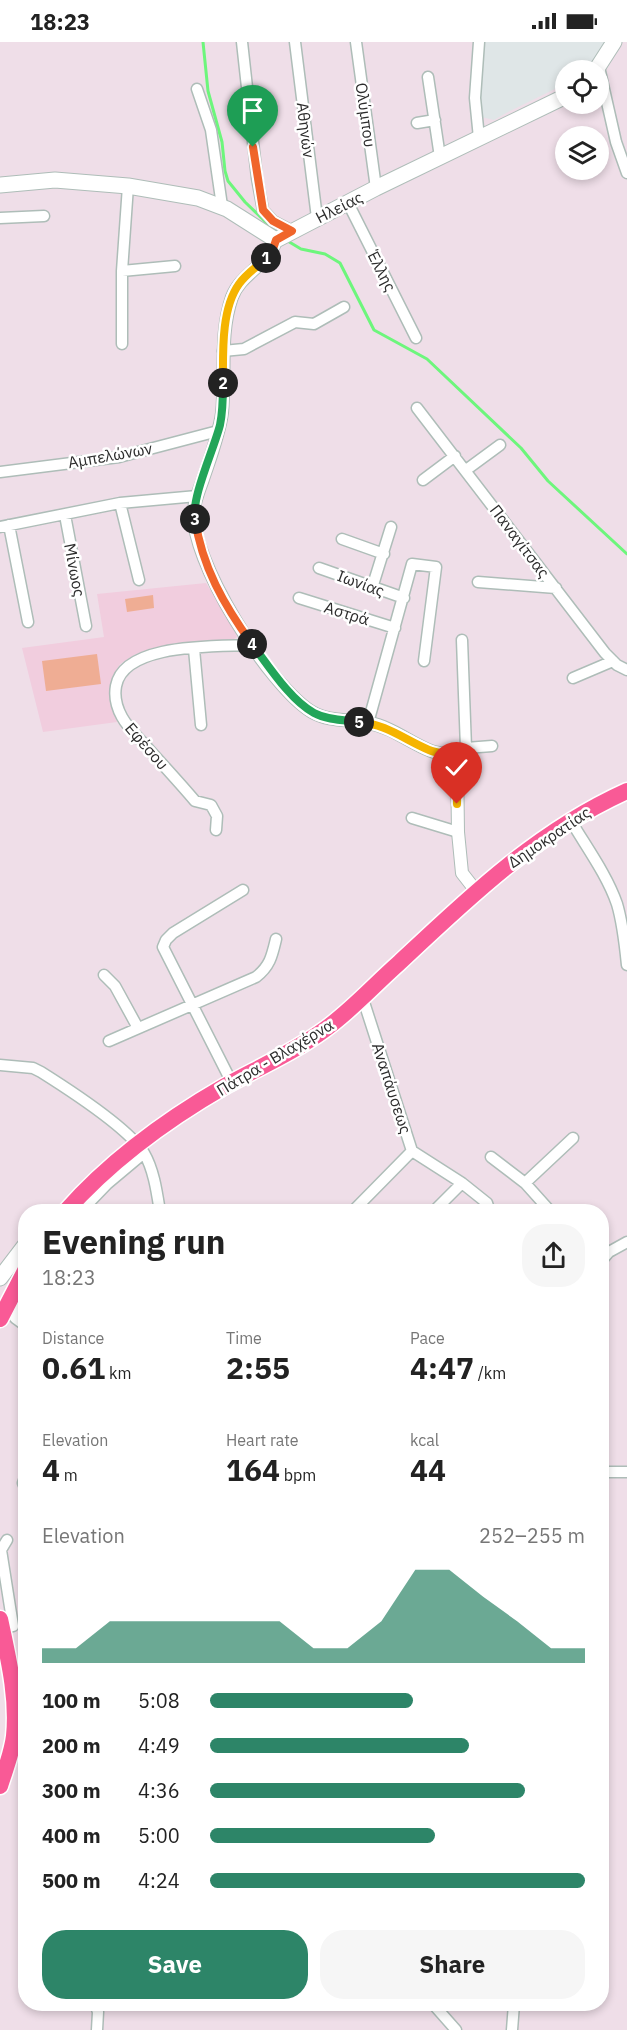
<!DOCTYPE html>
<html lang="en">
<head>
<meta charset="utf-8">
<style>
	:root { --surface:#fff; --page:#f6f6f6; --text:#222; --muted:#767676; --accent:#2d8568 }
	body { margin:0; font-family:"IBM Plex Sans",sans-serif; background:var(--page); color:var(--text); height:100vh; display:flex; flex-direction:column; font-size:22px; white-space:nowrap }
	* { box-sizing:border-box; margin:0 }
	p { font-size:20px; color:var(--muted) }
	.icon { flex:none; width:33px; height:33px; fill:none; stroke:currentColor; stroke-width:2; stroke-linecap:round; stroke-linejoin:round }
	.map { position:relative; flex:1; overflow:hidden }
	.sheet { position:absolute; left:18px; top:1162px; width:591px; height:807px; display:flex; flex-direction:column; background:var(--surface); border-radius:24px; box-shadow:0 3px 9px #0003 }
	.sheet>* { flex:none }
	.fabs { position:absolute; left:555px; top:18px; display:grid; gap:12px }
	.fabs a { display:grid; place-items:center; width:54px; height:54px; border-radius:50%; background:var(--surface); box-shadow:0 3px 9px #0003; font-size:30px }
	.pin { position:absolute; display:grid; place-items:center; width:51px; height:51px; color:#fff; margin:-62px -26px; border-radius:50% 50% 50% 0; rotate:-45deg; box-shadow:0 0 6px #0007 }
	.pin .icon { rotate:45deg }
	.km { position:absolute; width:30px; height:30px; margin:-15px; border-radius:50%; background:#222; color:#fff; font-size:16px; line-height:30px; text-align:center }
	.round { display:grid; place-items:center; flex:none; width:63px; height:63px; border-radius:24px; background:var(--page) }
	.headline { display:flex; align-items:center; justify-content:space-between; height:102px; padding:0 24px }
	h1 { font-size:33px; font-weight:700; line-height:45px }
	.stats { display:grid; grid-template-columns:repeat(3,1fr); gap:9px; height:102px; padding:6px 24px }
	.stats div { display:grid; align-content:center }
	.stats b { font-size:30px; font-weight:700 }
	.stats small { font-size:16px; font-weight:400 }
	.stats p { font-size:16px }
	.chart { height:168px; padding:12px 24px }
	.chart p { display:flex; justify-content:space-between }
	.chart svg { width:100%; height:108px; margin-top:6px; fill:var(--accent); opacity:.7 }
	.action { display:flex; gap:12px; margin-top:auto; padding:12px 24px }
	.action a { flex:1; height:69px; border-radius:24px; background:var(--accent); color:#fff; font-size:24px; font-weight:700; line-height:69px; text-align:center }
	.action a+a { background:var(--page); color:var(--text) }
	ul { padding:0 24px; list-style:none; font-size:20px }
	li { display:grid; grid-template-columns:96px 72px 1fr; align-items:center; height:45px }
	li i { height:15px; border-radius:8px; background:var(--accent) }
	.status { display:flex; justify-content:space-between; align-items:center; height:42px; padding:0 30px; background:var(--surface); direction:ltr }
	.status svg { height:16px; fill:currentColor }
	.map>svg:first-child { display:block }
	.industrial { fill:#dfe6e7 }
	.education { fill:#f1cdde }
	.pitch { fill:#efad94 }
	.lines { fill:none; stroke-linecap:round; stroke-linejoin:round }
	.stream { stroke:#6df67c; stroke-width:3 }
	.minor-casing { stroke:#aebdb8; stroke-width:13 }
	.tertiary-casing { stroke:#aebdb8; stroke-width:14 }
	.secondary-casing { stroke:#aebdb8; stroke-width:17 }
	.primary-casing { stroke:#fff; stroke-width:19 }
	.minor { stroke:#fff; stroke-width:10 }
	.tertiary { stroke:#fff; stroke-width:12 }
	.secondary { stroke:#fff; stroke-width:15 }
	.primary { stroke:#f95a96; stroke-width:16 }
	.split-1-casing { stroke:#fff; stroke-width:12 }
	.split-2-casing { stroke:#fff; stroke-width:12 }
	.split-3-casing { stroke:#fff; stroke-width:12 }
	.split-4-casing { stroke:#fff; stroke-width:12 }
	.split-5-casing { stroke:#fff; stroke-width:12 }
	.split-6-casing { stroke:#fff; stroke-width:12 }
	.split-1 { stroke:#f0652b; stroke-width:8 }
	.split-2 { stroke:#f5b400; stroke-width:8 }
	.split-3 { stroke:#22a559; stroke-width:8 }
	.split-4 { stroke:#f0652b; stroke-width:8 }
	.split-5 { stroke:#22a559; stroke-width:8 }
	.split-6 { stroke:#f5b400; stroke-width:8 }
	.labels { text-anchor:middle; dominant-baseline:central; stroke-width:5; stroke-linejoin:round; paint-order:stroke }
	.street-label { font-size:16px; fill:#2d2d2d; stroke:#fff }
</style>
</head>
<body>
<div class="status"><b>18:23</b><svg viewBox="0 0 49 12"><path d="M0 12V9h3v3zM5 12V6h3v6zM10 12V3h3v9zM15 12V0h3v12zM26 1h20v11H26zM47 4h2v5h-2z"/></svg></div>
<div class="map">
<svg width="627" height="1988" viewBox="0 0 627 1988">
	<rect width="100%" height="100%" fill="#efdee8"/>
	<!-- industrial -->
	<path class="industrial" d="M482,0H607L598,14L586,28H566L565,42L508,70L494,78L481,75L479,47Z"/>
	<!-- education -->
	<path class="education" d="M206,541L236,591L237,595L234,597L171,602L149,607L134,613L120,622L112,635L110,646L117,680L43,690L22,606L104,595L97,552Z"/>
	<!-- pitch -->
	<path class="pitch" d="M153,553L154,566L127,570L125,557Z
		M97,612L101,642L46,649L42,619Z"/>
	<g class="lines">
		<!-- stream -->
		<path class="stream" d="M203,0L208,49L222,100L225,129L228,139L245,160L276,190
			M286,198L301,207L325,212L340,221L374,288L427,317L521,406L548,439L627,512"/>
		<defs>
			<path id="minor" d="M242,0L257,136L263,168L273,179L292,189
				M295,0L317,176
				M356,0L376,146
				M599,25L616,100L627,131
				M428,35L440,115
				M197,47L211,88L222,164
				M417,81L435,78
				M479,96L475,56L479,0
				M348,161L416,296
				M0,176L44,174
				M122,229L175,224
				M122,302V229L128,144
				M223,309L244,307L295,280L314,282L344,265
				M417,366L605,611L617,623L627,628
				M466,428L500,403
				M0,430L119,415L218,389
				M423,438L455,414
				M120,461L139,538
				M65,473L86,584
				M9,483L28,580
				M0,485L120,461L197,454
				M342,497L384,512
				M319,526L404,556
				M478,540L556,546
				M372,546L391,485
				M299,556L395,586
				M462,598L466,706
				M194,607L201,683
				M573,636L613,619
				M368,681L412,522L436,525L424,619
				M463,709L466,706L492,704
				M412,776L458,790
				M571,779C587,806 607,833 617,862C623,882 625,903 627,923
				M216,788L217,774L211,763L195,759C179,740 162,722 146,704C138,695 128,686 122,675C117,666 114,655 116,644C124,600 218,605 252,603
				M104,933L115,944L138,986
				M362,954L412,1109L462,1141L487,1161L490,1170
				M109,999L256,935C270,924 272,914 276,897
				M0,1023L33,1026L41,1030C68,1047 128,1086 144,1111C154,1128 157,1151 160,1170
				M232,1041L163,905L166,898L173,891L243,848
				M491,1115L525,1141L551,1170
				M525,1141L573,1096
				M80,1170L107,1142L144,1111
				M352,1170L412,1109
				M433,1170L462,1141
				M602,1218L609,1210L627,1200
				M26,1253L15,1276L26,1284
				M602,1430H627
				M26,1433L23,1441L26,1448
				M2,1587L13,1584L1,1508L7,1498
				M14,1694L21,1702L26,1713
				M95,1962L98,1970L97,1988
				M433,1962L456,1988
				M512,1988L514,1962"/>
			<path id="tertiary" d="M276,198C269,223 241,231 232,255C219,292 226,332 222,371C219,393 210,416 203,437C200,446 195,457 194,467C188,516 270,645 312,670C329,680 350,677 369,681C392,685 410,701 431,709C439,712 449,711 457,716L458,790L462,831L476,849"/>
			<path id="secondary" d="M596,28L614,0
				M0,143L55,138L128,144L198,156L227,167L276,198L376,146L566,54
				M0,1236L26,1202"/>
			<path id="primary" d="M65,1170C110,1119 166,1078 225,1044C258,1026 294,1010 324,988C351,969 374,943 399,921C469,855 538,789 627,749
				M0,1277L26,1227
				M0,1577C8,1615 18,1655 14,1694C12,1711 5,1728 0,1744"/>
		</defs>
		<!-- minor casing -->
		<use href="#minor" class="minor-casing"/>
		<!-- tertiary casing -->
		<use href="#tertiary" class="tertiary-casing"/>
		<!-- secondary casing -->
		<use href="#secondary" class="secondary-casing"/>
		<!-- primary casing -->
		<use href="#primary" class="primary-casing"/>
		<!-- minor -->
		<use href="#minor" class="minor"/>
		<!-- tertiary -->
		<use href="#tertiary" class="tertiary"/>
		<!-- secondary -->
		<use href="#secondary" class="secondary"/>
		<!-- primary -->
		<use href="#primary" class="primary"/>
	</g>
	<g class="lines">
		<defs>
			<path id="split-1" d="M253,105L263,168L273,179L292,189L276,198L272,210L266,216"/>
			<path id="split-2" d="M223,341C223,311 221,267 239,242C246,232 257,225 266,216"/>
			<path id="split-3" d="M195,477C191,456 214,407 220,383C223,369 223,355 223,341"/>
			<path id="split-4" d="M195,477C202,525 224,563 252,602"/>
			<path id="split-5" d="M252,602C268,623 290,658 314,671C327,678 344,678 359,680"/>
			<path id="split-6" d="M359,680C386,682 405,698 429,708C438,712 449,711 457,716V762"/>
		</defs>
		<!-- split-1 casing -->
		<use href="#split-1" class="split-1-casing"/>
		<!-- split-2 casing -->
		<use href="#split-2" class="split-2-casing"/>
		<!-- split-3 casing -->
		<use href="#split-3" class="split-3-casing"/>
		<!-- split-4 casing -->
		<use href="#split-4" class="split-4-casing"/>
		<!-- split-5 casing -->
		<use href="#split-5" class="split-5-casing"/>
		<!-- split-6 casing -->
		<use href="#split-6" class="split-6-casing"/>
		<!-- split-1 -->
		<use href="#split-1" class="split-1"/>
		<!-- split-2 -->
		<use href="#split-2" class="split-2"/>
		<!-- split-3 -->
		<use href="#split-3" class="split-3"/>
		<!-- split-4 -->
		<use href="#split-4" class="split-4"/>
		<!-- split-5 -->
		<use href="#split-5" class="split-5"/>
		<!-- split-6 -->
		<use href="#split-6" class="split-6"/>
	</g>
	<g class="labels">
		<!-- street labels -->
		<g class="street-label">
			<text transform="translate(366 73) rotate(82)">Ολύμπου</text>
			<text transform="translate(306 88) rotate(83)">Αθηνών</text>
			<text transform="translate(339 165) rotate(-27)">Ηλείας</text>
			<text transform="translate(382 229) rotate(63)">Έλλης</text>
			<text transform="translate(110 413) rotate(-10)">Αμπελώνων</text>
			<text transform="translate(520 499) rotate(53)">Παναγίτσας</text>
			<text transform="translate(75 528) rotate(79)">Μίνωος</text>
			<text transform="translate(361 541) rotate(20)">Ιωνίας</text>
			<text transform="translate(347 571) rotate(17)">Αστρά</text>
			<text transform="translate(147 704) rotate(49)">Εφέσου</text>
			<text transform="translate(549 795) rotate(-34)">Δημοκρατίας</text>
			<text transform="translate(275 1015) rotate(-31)">Πάτρα - Βλαχέρνα</text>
			<text transform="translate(392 1046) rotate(72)">Αναπάυσεως</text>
		</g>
	</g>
</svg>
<div class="fabs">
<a><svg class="icon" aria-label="locate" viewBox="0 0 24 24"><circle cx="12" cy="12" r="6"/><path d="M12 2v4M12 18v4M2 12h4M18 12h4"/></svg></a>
<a><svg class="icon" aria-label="layers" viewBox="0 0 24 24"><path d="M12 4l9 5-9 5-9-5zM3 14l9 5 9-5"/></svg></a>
</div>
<div class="pin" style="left:253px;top:105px;background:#1e9e55"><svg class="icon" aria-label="arrive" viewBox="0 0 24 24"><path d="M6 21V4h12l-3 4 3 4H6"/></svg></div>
<div class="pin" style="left:457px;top:762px;background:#d93025"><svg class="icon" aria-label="check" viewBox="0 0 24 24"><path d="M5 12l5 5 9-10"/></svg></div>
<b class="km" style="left:266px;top:216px">1</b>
<b class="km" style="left:223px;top:341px">2</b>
<b class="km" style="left:195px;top:477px">3</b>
<b class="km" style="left:252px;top:602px">4</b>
<b class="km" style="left:359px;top:680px">5</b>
<section class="sheet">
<div class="headline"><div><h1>Evening run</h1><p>18:23</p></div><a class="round"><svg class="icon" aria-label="share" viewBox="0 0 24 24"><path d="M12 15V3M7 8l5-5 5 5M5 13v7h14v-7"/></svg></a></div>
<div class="stats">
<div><p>Distance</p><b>0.61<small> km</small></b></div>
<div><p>Time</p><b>2:55</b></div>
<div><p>Pace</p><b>4:47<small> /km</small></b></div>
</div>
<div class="stats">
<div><p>Elevation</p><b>4<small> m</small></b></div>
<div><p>Heart rate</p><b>164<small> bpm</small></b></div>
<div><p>kcal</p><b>44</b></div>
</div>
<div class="chart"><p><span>Elevation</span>252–255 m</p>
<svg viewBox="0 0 160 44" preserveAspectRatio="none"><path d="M0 44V38L10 38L20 27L30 27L40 27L50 27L60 27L70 27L80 38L90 38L100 27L110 6L120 6L130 17L140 27L150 38L160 38V44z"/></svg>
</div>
<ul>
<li><b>100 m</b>5:08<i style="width:54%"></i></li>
<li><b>200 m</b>4:49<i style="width:69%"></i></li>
<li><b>300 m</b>4:36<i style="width:84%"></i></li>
<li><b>400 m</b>5:00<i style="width:60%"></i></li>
<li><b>500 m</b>4:24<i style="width:100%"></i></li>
</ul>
<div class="action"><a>Save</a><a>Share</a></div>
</section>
</div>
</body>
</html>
